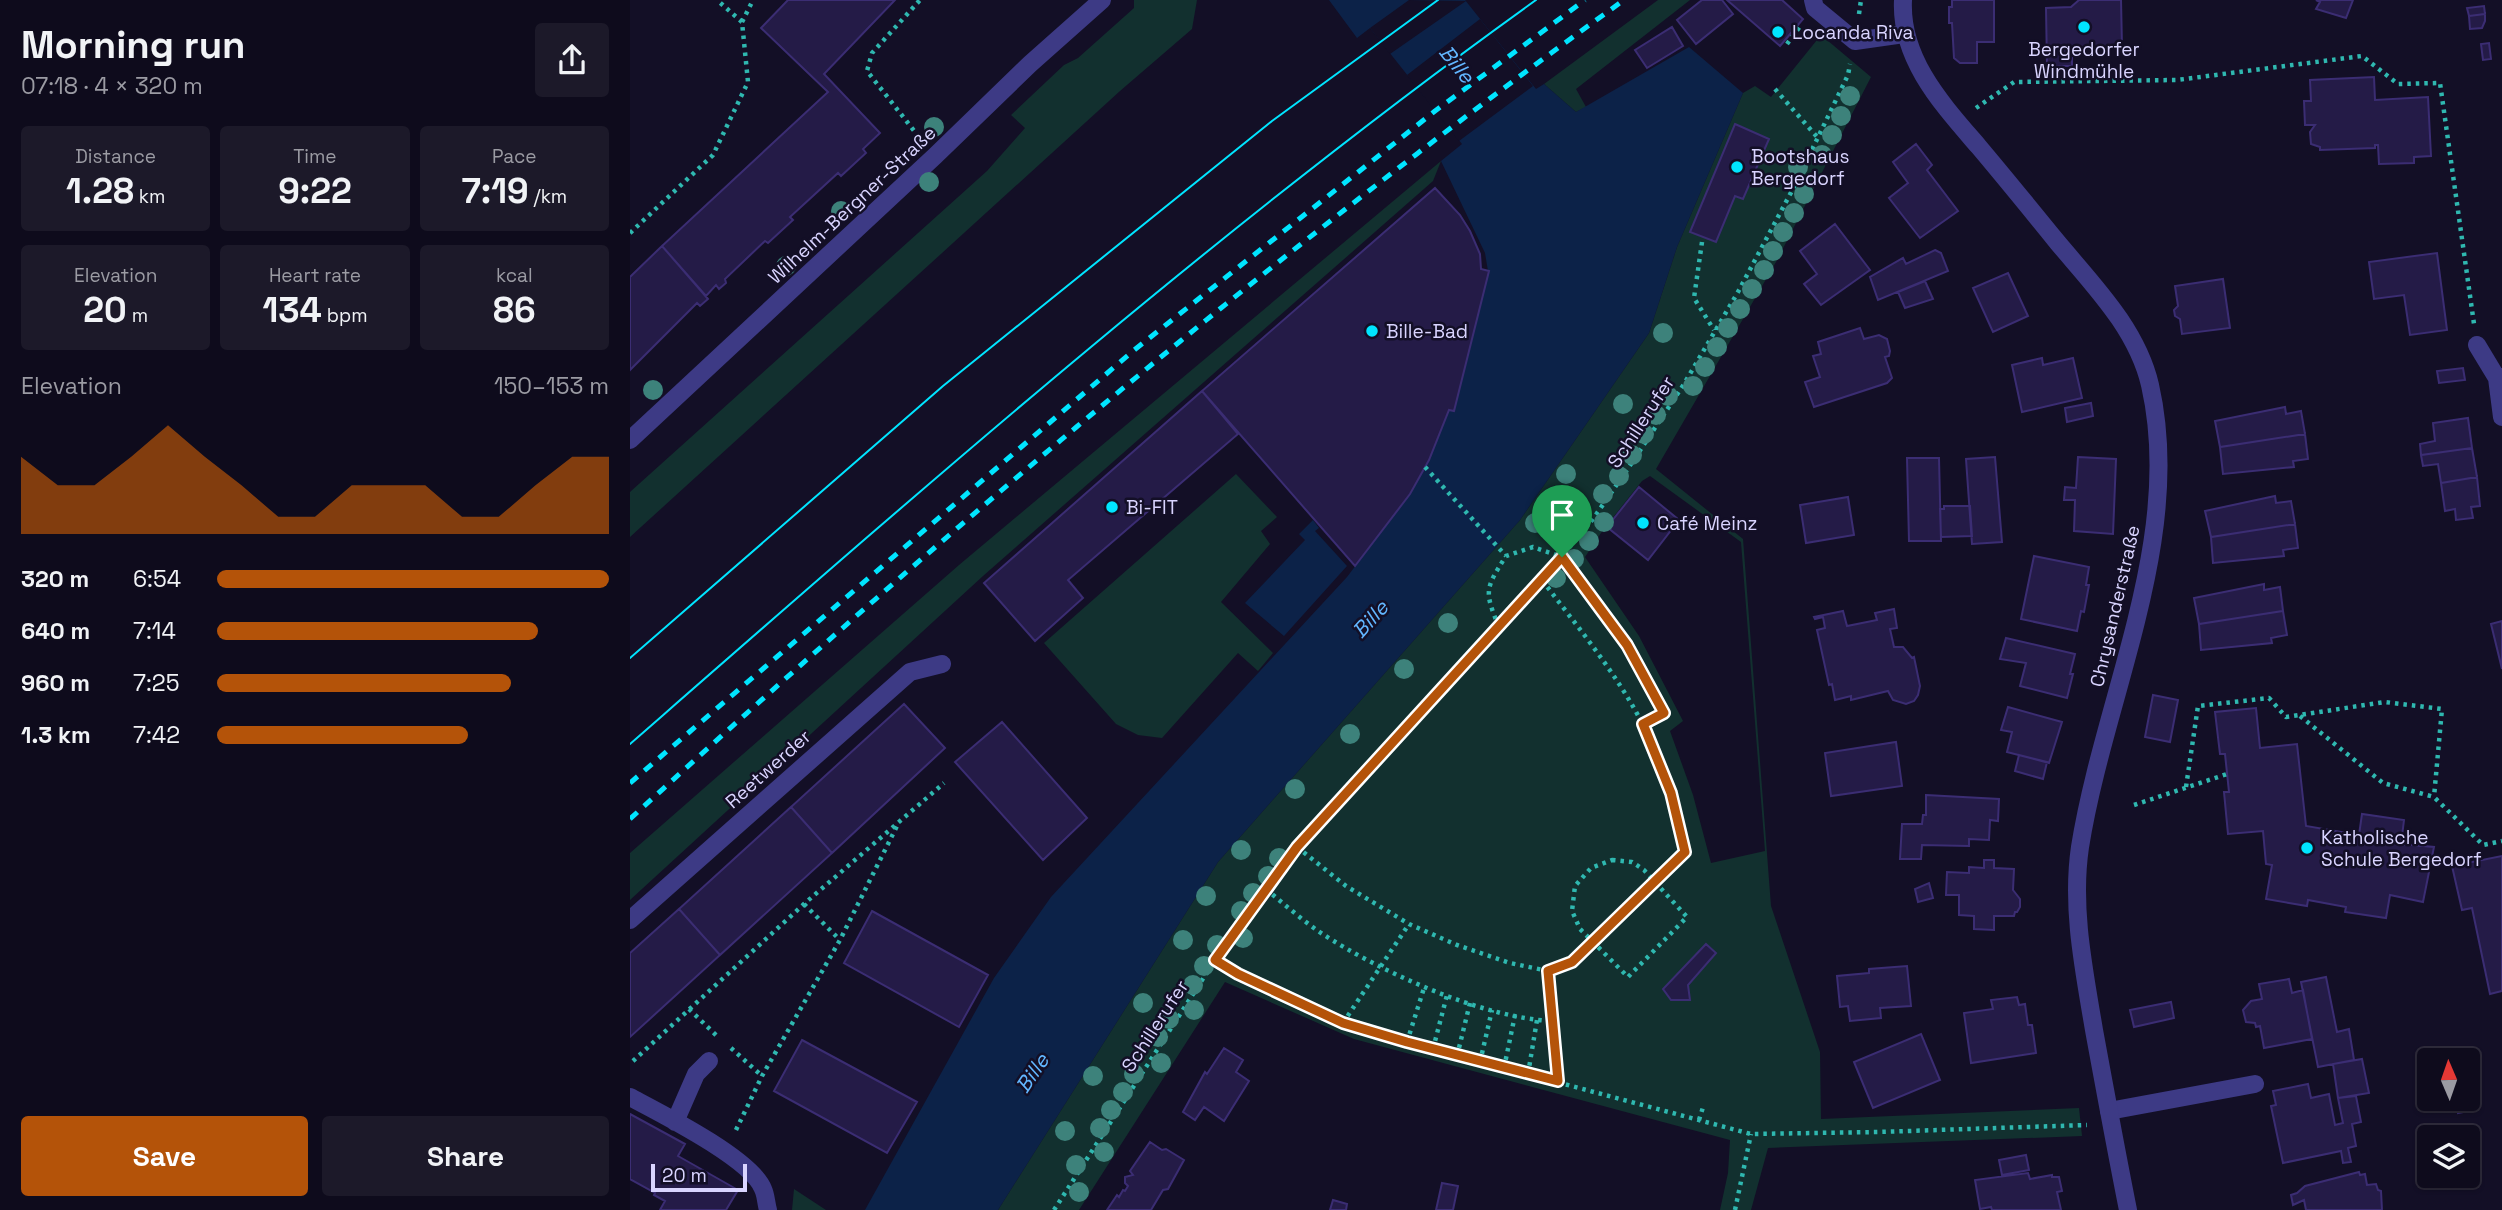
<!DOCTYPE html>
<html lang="en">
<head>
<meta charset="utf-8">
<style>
	:root { --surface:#0e0b1c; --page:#1c1929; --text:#f1f3f6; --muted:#9b9ba3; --line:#2e2b3b; --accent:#b45309 }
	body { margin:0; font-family:"Space Grotesk",sans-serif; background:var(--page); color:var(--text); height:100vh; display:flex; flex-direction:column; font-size:26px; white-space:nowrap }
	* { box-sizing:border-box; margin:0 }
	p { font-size:23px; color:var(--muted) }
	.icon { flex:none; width:38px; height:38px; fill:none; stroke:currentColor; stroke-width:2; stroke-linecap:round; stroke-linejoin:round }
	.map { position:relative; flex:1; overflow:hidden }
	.side { display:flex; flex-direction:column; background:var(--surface); width:630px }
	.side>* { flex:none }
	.needle { width:46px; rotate:358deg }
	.controls { position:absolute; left:1787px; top:1048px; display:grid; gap:14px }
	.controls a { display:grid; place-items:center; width:63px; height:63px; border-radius:7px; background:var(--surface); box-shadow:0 2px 5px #0004,0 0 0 2px var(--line); font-size:35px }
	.scale { position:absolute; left:21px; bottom:18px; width:96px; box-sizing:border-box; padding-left:7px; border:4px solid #d9d4ff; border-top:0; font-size:19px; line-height:24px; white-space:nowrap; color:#d9d4ff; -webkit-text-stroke:5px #130f26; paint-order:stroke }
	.pin { position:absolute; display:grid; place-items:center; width:60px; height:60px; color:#fff; margin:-72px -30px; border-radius:50% 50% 50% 0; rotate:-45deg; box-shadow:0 0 7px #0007 }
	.pin .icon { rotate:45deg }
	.round { display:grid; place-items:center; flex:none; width:74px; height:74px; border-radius:7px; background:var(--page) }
	.summary { display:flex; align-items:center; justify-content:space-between; height:119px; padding:0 21px }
	h1 { font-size:38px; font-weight:700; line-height:52px }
	.stats { display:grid; grid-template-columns:repeat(3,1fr); gap:10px; height:119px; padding:7px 21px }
	.stats div { display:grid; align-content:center; border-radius:7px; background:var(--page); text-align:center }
	.stats b { font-size:35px; font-weight:700 }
	.stats small { font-size:19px; font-weight:400 }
	.stats p { font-size:19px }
	.chart { height:196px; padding:14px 21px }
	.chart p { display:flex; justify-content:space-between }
	.chart svg { width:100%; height:126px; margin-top:7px; fill:var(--accent); opacity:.7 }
	.primary-button { display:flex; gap:14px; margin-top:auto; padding:14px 21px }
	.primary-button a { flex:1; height:80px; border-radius:7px; background:var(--accent); color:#fff; font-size:28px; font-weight:700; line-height:80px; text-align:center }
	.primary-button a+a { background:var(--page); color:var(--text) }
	ul { padding:0 21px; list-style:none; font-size:23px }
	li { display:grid; grid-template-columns:112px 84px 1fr; align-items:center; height:52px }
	li i { height:18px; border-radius:9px; background:var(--accent) }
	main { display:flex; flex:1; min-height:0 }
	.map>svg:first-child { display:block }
	.green { fill:#12302f; fill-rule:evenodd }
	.water { fill:#0c2248 }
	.pier { fill:#130f26 }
	.building { fill:#241b47; stroke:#3b2d73; stroke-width:2 }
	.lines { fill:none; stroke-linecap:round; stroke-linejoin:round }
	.path { stroke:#2fb8b0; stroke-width:4.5; stroke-dasharray:3.5 5; stroke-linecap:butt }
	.service { stroke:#3d3a85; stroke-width:18 }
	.minor { stroke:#3d3a85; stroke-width:18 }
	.tram { stroke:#00e5ff; stroke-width:2 }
	.rail { stroke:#00e5ff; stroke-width:5; stroke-dasharray:10 9; stroke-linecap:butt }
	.tree { fill:#3d827b }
	.route-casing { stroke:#fff; stroke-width:14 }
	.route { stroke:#b45309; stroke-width:9 }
	.poi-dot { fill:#00e5ff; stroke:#130f26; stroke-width:2.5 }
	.labels { text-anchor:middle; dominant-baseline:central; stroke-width:5; stroke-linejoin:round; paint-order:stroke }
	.poi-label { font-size:19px; fill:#d9d4ff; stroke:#130f26; text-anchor:start }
	.street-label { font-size:19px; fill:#d9d4ff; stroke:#130f26 }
	.water-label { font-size:21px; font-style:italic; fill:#62b6ff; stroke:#130f26 }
</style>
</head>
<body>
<main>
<section class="side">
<div class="summary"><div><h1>Morning run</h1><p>07:18 · 4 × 320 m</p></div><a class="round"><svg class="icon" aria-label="share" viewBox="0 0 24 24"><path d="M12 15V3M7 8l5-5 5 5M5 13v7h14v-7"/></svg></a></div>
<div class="stats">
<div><p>Distance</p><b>1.28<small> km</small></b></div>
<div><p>Time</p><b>9:22</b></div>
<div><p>Pace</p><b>7:19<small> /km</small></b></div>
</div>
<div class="stats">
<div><p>Elevation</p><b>20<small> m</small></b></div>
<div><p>Heart rate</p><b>134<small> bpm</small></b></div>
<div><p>kcal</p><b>86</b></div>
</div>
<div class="chart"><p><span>Elevation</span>150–153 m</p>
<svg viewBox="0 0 160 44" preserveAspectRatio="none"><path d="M0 44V17L10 27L20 27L30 17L40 6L50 17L60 27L70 38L80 38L90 27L100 27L110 27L120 38L130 38L140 27L150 17L160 17V44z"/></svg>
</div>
<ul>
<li><b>320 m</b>6:54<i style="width:100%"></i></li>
<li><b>640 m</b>7:14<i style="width:82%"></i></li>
<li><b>960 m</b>7:25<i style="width:75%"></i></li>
<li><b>1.3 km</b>7:42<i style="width:64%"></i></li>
</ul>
<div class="primary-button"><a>Save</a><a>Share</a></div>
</section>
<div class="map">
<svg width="1872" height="1210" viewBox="0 0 1872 1210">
	<rect width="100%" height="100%" fill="#130f26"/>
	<!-- green -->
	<path class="green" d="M504,0H567L562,29L490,91L0,537V492L357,171L395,128L381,115L434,65L448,58L504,8Z
		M1028,0H1060L946,89L956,107L946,112L914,84Z
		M1191,35L1241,77L1146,262L1026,469L1113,539L1141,906L1190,1052L1191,1119L1449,1108L1452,1136L1138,1148L1121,1210H1090L1098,1173L1100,1140L724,1039L595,982L449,1210H368L588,862L890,520L1019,333L1047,247L1113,93L1125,86L1141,97ZM1020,476L1111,542L1135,851L1081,863L1063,795L1040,731L1053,721L1009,636L955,557L973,530L1012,481Z
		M811,161L803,181L353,576L0,900V853L329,565Z
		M606,474L647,517L631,531L640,544L591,602L643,653L628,671L608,653L532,738L508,735L486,724L414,643Z
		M164,1189L196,1210H162Z"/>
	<!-- water -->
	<path class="water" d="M699,0H835L906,89L914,84L946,112L1059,47L1113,93L1047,247L1019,333L890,520L588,862L368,1210H235L364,978L421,897L717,577L780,494L799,460L819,410L858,271L855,253L811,161L832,144L740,28L727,38Z
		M683,520L689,528L685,531L717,566L654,636L615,603L675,540L669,534Z"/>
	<!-- pier -->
	<path class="pier" d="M779,0L836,1L760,54L740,28Z
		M850,19L903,86L829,141L777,75Z"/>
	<!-- building -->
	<path class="building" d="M158,0H265L194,74L250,133L233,149L236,153L211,176L208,173L160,217L163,220L138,243L135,241L95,279L96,283L89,289L86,285L76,296L32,246L198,92L131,28Z
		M1072,0H1092L1103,14L1066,44L1047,20Z
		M1097,0H1152L1173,19L1150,46Z
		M1322,0H1364V42H1347V63H1330L1324,58L1322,23H1319V7H1322Z
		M1449,0H1491L1492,47L1442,48V66H1417L1416,8L1441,7Z
		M1686,0H1723L1716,18L1686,9L1690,2Z
		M1854,6L1855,14L1839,16L1837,8Z
		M1855,14V21L1852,28L1840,29L1839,16Z
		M1042,27L1053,46L1017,68L1005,50Z
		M1859,43L1861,59L1853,60L1851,44Z
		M1744,77L1745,100L1798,97L1801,156L1784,157V163L1749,164L1748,145H1745V148L1690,150V147L1681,144L1680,132L1685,125H1675L1674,101H1681L1680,80Z
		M1105,124L1139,139L1113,199L1105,196L1086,242L1060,232Z
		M1286,144L1302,165L1297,170L1328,211L1290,238L1259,198L1278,183L1263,162Z
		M805,188L830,215L840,231L850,254L851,269L859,271L824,411L819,410L799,460L780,494L725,566L572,391Z
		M1205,224L1240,270L1191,305L1174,284L1187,274L1170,251Z
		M32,246L78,299L70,306L67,303L0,370V277Z
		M1305,250L1311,253L1318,271L1248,300L1240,277L1273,258L1276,264Z
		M1807,253L1817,330L1780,335L1774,295L1744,299L1739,262Z
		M1378,273L1398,316L1363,332L1343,288Z
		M1593,279L1600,328L1552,334L1550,319L1545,316L1544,310L1548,306L1545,286Z
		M1295,281L1303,299L1275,308L1268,292Z
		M1230,328L1234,339L1249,335L1257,339L1260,351L1259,356L1255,357L1262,378L1257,383L1184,407L1175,382L1190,377L1183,356L1191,354L1188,342Z
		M1412,358L1413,365L1443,358L1452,398L1392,412L1382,365Z
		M1833,368L1835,380L1809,383L1807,371Z
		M572,391L608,434L438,580L453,598L405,641L354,583Z
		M1461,403L1463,416L1437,422L1435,408Z
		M1655,407L1656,414L1671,411L1675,434L1590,447L1585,421Z
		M1838,418L1842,448L1791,455L1790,444L1805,441L1803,423Z
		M1675,434L1678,459L1663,461L1664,467L1593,474L1590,447Z
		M1842,448L1847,477L1811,483L1808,464L1793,466L1791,455Z
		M1365,457L1372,542L1342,544L1336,459Z
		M1448,457L1486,459L1483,534L1444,531L1445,500H1434L1435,487L1446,488Z
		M1277,458H1309L1311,541H1279Z
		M1847,477L1850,506L1841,507L1843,518L1826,520L1825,509L1815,511L1811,483Z
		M1009,487L1049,520L1018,560L977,527Z
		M1645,496L1646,503L1661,501L1665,524L1581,537L1575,511Z
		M1218,497L1224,535L1176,543L1170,505Z
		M1314,506H1340L1342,536L1311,537L1310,509H1314Z
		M1665,524L1668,548L1653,550L1654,556L1583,563L1581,537Z
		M1404,556L1459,567L1456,585H1459L1454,612L1451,611L1447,631L1391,619Z
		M1634,584V590L1650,587L1653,611L1569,624L1564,598Z
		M1264,609L1267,628L1260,629L1264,647H1273L1282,658L1284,657L1290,686L1288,695L1284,701L1276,704L1263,700L1258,691L1221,700V696L1205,700L1202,684L1199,685L1187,630L1195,628L1193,617L1185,619L1184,617L1213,611L1217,626L1247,620L1245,613Z
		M1653,611L1657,635L1641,638L1642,643L1571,650L1569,624Z
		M1872,621V669L1861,624Z
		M1376,638L1445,654L1440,674H1443L1437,698L1390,686L1396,663L1370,659Z
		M1523,695L1548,700L1540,742L1515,737Z
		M274,704L315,748L202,853L161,807Z
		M1378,707L1432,722L1419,763L1377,752L1382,732L1371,730Z
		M1626,708L1630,748L1667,744L1676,826L1729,835L1732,814L1774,820L1771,844L1804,847L1793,902L1760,895L1756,918L1715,912L1716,907L1678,900L1677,906L1636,899L1642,865L1636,864L1633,831L1598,834L1594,792H1599L1595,754H1590L1585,712Z
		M372,722L457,818L413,860L325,762Z
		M1266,742L1272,786L1201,796L1195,753Z
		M1389,755L1417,762L1413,779L1385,771Z
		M1296,795L1369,799L1368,821L1360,820L1359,840L1339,839V846L1292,845L1291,859H1270L1272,824H1292L1293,815H1296Z
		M161,807L202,853L90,955L49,909Z
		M1872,856V991L1860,994L1842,908L1832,910L1822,866Z
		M1354,860H1364V868L1384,869L1383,890L1390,899V907L1387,912H1385L1384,916H1364V930L1344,929V916L1329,915V895H1316L1317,872L1339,873V867L1354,868Z
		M1299,883L1303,898L1288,902L1285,889Z
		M49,909L90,955L0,1037V953Z
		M242,911L358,975L329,1027L214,963Z
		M1076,944L1086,953L1058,985L1060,1000H1041L1033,989Z
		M1277,966L1281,1006L1250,1008L1251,1018L1220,1021L1218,1006L1210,1007L1207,976L1239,973V969Z
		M1696,977L1707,1032L1719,1029L1724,1060L1688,1067L1671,982Z
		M1659,979L1662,993L1673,990L1682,1039L1634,1048L1630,1026L1626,1027L1625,1023L1616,1022L1613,1010L1621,1001L1632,999L1629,984Z
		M1387,997L1389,1005L1395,1004L1398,1025H1402L1406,1053L1341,1063L1334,1013L1363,1009L1361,1000Z
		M1541,1002L1544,1018L1504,1027L1500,1010Z
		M1291,1034L1310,1080L1243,1108L1224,1062Z
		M172,1040L287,1102L257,1153L144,1091Z
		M594,1048L613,1060L606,1072L619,1081L594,1121L574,1107L565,1120L553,1112L575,1072L577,1074Z
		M1732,1059L1739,1093L1708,1098L1703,1064Z
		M1838,1078L1844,1110L1828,1113L1825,1099H1838Z
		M1678,1084L1681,1098L1699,1094L1705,1125L1713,1123L1708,1098L1726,1096L1731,1122L1722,1124L1726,1146L1718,1148L1721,1162L1713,1163L1711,1151L1653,1163L1641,1106L1646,1105L1643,1091Z
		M0,1114L55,1144L48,1156L108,1190L96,1210H30L35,1201L24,1195L25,1193L0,1179Z
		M520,1142L532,1150L536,1149L554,1160L538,1189L533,1190L521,1210H477L487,1195L489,1197L493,1190L495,1191L498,1186L495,1183V1177L503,1175L500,1171Z
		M1396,1155L1399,1170L1372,1175L1369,1160Z
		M1729,1172L1730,1175L1735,1174L1737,1185L1746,1184L1748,1190L1751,1191L1752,1210H1676L1674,1200L1663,1205L1661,1195L1667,1193L1675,1186Z
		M1398,1173L1400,1179L1422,1175V1177H1429L1432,1191L1427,1192L1431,1210H1362L1361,1207L1350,1209L1345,1180Z
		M812,1183L828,1186L823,1210H806Z
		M703,1200L717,1204L716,1210H700Z"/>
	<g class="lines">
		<!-- path -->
		<path class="path" d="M1229,14L1231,0
			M112,22L123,0
			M1157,44L1171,25
			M1145,89L1188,138
			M1346,108L1384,82L1547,80L1732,56L1768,84L1810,83L1844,324
			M289,137L237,71L242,53L290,0
			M0,233L83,155L118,82L112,22L87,0
			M1072,242L1064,298L1084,330
			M795,467L876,556
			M869,627C854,591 855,589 876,556L903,547L932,557L997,645L1034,713L1013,724
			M1670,716L1753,783L1804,797L1853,845L1872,841
			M1556,787L1568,706L1639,698L1656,717L1755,702L1812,709L1804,797
			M1504,805L1597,774
			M667,847L716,886L779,924L827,945L880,963L918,971L942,962L1055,852C1045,809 1033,766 1013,725C988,675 946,625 912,580
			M982,860L1002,862L1014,870L1057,917L998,977L950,929L942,911L945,886L961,868Z
			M636,889C654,904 672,920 691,933C749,971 852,1018 922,1021
			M174,904L210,940
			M585,960L608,974L713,1023L777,1042L1121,1134L1248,1132L1457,1125
			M918,971L928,1081
			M59,1009L89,1038
			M713,1023L779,924
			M777,1042L794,988
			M101,1048L132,1076
			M803,1049L817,995
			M827,1056L840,1003
			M3,1061L174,904L314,783
			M850,1062L862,1010
			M874,1068L885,1015
			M898,1074L907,1020
			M1069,1120L1074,1104
			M106,1130L132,1076L210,940L269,822
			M424,1210L585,960L667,847L912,580L963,519L1001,464L1054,384L1108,292L1165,185L1218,75L1220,64
			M1105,1210L1121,1134"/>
		<!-- service -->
		<path class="service" d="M1183,0L1185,8L1225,41L1274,34
			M0,920L280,672L312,664
			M0,1097C30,1113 122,1159 133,1189C136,1195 136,1203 138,1210
			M1479,1111L1625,1084
			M45,1122L66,1074L79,1061"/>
		<!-- minor -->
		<path class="minor" d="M1273,0C1270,59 1312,104 1349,147C1376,179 1402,211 1428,243C1464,286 1507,329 1520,385C1555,539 1474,696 1450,847C1441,908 1454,970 1464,1030C1475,1090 1486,1150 1498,1210
			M1847,345L1867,378
			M1872,377L1867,378L1872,417
			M0,440L305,156L400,64L472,0"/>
		<!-- tram -->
		<path class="tram" d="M0,658L313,386L642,121L808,0
			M0,744C294,487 588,228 906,0"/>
		<!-- rail -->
		<path class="rail" d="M0,783L503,351L805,111L955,0
			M0,819C317,529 645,251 994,0"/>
	</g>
	<!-- trees -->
	<g class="tree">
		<circle cx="1220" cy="96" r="10"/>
		<circle cx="1211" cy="116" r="10"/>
		<circle cx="304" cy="127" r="10"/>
		<circle cx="1202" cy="135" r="10"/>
		<circle cx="1192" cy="155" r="10"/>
		<circle cx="1168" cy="167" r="10"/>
		<circle cx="299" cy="182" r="10"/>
		<circle cx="1174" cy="194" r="10"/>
		<circle cx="211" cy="211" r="10"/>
		<circle cx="1164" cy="213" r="10"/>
		<circle cx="1153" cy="232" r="10"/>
		<circle cx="1143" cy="251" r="10"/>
		<circle cx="156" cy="266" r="10"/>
		<circle cx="1134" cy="270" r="10"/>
		<circle cx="1122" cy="289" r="10"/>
		<circle cx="1110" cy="309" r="10"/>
		<circle cx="1098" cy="328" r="10"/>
		<circle cx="1033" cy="333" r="10"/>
		<circle cx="1087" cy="347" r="10"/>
		<circle cx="1075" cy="367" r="10"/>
		<circle cx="1063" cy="386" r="10"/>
		<circle cx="23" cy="390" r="10"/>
		<circle cx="1038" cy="396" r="10"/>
		<circle cx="993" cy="404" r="10"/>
		<circle cx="1026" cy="415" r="10"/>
		<circle cx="1014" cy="434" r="10"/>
		<circle cx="1002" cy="455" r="10"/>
		<circle cx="936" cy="474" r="10"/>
		<circle cx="989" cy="476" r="10"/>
		<circle cx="973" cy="494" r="10"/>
		<circle cx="974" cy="522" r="10"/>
		<circle cx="905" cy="523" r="10"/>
		<circle cx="959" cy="541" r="10"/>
		<circle cx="944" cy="559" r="10"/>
		<circle cx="926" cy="578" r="10"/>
		<circle cx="818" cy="623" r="10"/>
		<circle cx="774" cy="669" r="10"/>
		<circle cx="720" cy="734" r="10"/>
		<circle cx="665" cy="789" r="10"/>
		<circle cx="611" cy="850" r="10"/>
		<circle cx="649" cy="858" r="10"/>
		<circle cx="638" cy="876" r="10"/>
		<circle cx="623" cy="893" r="10"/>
		<circle cx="576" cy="896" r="10"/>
		<circle cx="611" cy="911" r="10"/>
		<circle cx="613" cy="938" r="10"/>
		<circle cx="553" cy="940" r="10"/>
		<circle cx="587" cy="945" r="10"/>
		<circle cx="574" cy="966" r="10"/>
		<circle cx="563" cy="985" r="10"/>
		<circle cx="513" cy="1003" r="10"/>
		<circle cx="564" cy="1010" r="10"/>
		<circle cx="539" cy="1019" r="10"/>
		<circle cx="528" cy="1037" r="10"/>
		<circle cx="531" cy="1063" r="10"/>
		<circle cx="504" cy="1074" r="10"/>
		<circle cx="463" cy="1076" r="10"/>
		<circle cx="493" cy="1092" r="10"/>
		<circle cx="481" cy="1110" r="10"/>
		<circle cx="470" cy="1128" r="10"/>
		<circle cx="435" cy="1131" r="10"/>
		<circle cx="474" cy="1152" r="10"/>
		<circle cx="446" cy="1165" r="10"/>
		<circle cx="449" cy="1192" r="10"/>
	</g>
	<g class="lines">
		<defs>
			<path id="route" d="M932,557L997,645L1034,713L1013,724L1041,793L1055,852L942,962L918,971L928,1081L777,1042L713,1023L608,974L585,960L667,847Z"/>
		</defs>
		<!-- route casing -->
		<use href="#route" class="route-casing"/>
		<!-- route -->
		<use href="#route" class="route"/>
	</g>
	<!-- markers -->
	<g class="poi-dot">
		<circle cx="1454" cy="27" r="7"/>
		<circle cx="1148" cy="32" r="7"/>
		<circle cx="1107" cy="167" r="7"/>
		<circle cx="742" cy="331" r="7"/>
		<circle cx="482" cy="507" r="7"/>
		<circle cx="1013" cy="523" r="7"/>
		<circle cx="1677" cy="848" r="7"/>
	</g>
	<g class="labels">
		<!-- poi labels -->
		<g class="poi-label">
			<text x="1162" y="32">Locanda Riva</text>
			<text x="1454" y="49" text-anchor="middle">Bergedorfer<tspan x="1454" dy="22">Windmühle</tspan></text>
			<text x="1121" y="156">Bootshaus<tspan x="1121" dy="22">Bergedorf</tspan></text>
			<text x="756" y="331">Bille-Bad</text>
			<text x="496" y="507">Bi-FIT</text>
			<text x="1027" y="523">Café Meinz</text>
			<text x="1691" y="837">Katholische<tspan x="1691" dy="22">Schule Bergedorf</tspan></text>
		</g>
		<!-- street labels -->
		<g class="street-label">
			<text transform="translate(222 205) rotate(-43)">Wilhelm-Bergner-Straße</text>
			<text transform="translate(1011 422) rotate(-57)">Schillerufer</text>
			<text transform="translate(1485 606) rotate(-77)">Chrysanderstraße</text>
			<text transform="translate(138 769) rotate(-42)">Reetwerder</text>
			<text transform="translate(525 1026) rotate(-57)">Schillerufer</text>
		</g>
		<!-- water labels -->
		<g class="water-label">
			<text transform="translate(827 64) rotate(51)">Bille</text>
			<text transform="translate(740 619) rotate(-48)">Bille</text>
			<text transform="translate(402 1073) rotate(-56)">Bille</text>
		</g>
	</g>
</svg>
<div class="controls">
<a><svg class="needle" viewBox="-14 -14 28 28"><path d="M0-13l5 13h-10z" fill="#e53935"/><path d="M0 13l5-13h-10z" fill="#9b9ba3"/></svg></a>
<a><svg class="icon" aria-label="layers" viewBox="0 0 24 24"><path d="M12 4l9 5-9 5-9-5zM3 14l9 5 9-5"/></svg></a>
</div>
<div class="scale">20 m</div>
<div class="pin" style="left:932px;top:557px;background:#1e9e55"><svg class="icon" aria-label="arrive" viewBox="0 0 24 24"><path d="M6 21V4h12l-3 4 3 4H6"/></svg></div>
</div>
</main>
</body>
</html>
